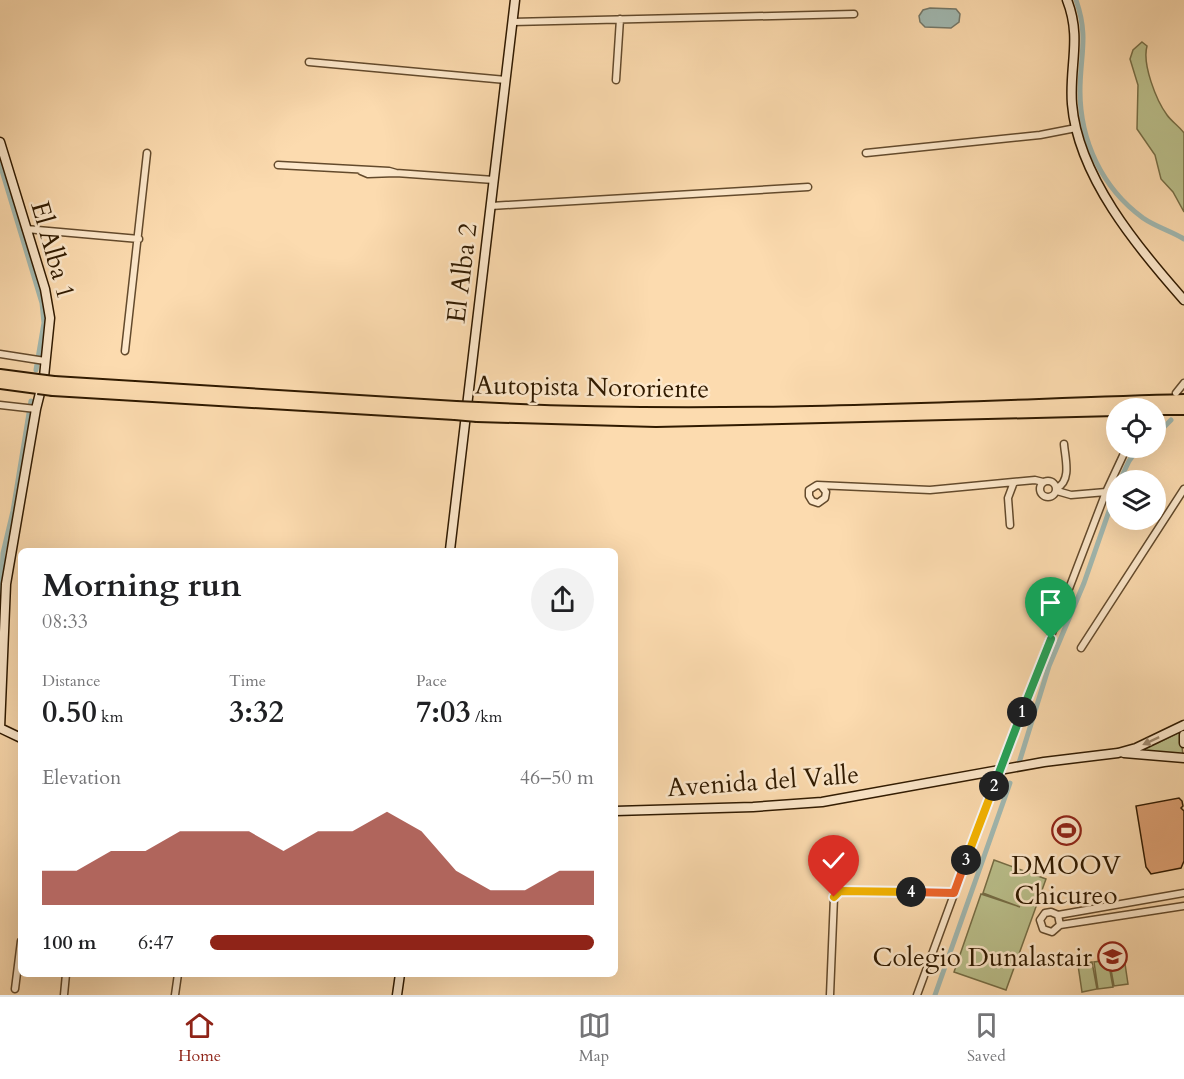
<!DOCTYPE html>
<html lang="en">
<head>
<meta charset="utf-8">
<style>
	:root { --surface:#fff; --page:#f2f2f2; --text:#202124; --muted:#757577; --line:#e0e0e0; --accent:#8f2418 }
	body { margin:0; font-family:Cardo,serif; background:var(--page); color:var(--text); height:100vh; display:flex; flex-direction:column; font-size:22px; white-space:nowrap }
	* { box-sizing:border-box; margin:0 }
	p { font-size:20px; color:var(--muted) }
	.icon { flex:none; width:33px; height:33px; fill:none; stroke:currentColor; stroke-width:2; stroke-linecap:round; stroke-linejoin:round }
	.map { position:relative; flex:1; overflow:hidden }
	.side { position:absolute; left:18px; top:548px; width:600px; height:429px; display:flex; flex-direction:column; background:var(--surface); border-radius:9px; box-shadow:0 6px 24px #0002 }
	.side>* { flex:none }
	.fabs { position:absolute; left:1106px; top:398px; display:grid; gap:12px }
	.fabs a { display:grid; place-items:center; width:60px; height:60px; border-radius:50%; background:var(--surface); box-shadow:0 6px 24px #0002; font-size:30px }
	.pin { position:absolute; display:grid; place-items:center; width:51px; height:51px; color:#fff; margin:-62px -26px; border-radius:50% 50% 50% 0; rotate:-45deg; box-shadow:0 0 6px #0007 }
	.pin .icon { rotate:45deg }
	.km { position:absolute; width:30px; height:30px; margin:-15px; border-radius:50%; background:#222; color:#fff; font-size:16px; line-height:30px; text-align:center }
	.round { display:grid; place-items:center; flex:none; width:63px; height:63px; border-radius:32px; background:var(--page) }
	.overview { display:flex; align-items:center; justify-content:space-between; height:102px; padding:0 24px }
	h1 { font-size:33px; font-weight:600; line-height:45px }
	.metrics { display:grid; grid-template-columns:repeat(3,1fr); gap:9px; height:102px; padding:6px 24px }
	.metrics div { display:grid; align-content:center }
	.metrics b { font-size:30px; font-weight:600 }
	.metrics small { font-size:16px; font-weight:400 }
	.metrics p { font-size:16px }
	.chart { height:168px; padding:12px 24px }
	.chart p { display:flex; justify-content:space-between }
	.chart svg { width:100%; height:108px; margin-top:6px; fill:var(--accent); opacity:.7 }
	ul { padding:0 24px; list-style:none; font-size:20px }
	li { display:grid; grid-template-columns:96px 72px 1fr; align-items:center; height:45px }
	li i { height:15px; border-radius:8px; background:var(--accent) }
	.tabs { display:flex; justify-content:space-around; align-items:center; height:84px; border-top:2px solid var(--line); background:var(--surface); font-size:16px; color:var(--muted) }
	.tabs a { display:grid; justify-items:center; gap:3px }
	.tabs .selected { color:var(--accent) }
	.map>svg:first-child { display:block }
	.green { fill:#bbc18d; stroke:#766e46; stroke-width:1.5 }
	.water { fill:#a1b9b2; stroke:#74796b; stroke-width:1.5 }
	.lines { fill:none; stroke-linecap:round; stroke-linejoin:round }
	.canal { stroke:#a1b9b2; stroke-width:5 }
	.building { fill:#dea174; stroke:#301a00; stroke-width:1.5 }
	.street-casing { stroke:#634a2c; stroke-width:9 }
	.secondary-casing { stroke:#301a00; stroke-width:11 }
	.highway-casing { stroke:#301a00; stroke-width:14 }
	.street { stroke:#fde8cb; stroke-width:6 }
	.secondary { stroke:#fde8cb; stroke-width:8 }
	.highway { stroke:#fcdbaf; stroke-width:10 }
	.highway-bridge-casing { stroke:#301a00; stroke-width:14; stroke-linecap:butt }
	.highway-bridge { stroke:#fcdbaf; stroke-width:10 }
	.oneway { fill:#a18b70 }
	.split-1-casing { stroke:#fff; stroke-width:12 }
	.split-2-casing { stroke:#fff; stroke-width:12 }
	.split-3-casing { stroke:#fff; stroke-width:12 }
	.split-4-casing { stroke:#fff; stroke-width:12 }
	.split-5-casing { stroke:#fff; stroke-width:12 }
	.split-1 { stroke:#22a559; stroke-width:8 }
	.split-2 { stroke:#22a559; stroke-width:8 }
	.split-3 { stroke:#f5b400; stroke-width:8 }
	.split-4 { stroke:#f0652b; stroke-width:8 }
	.split-5 { stroke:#f5b400; stroke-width:8 }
	.labels { text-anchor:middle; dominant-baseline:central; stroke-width:5; stroke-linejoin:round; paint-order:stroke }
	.street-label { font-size:26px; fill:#301a00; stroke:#fde8cb }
	.poi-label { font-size:26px; fill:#301a00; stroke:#fde8cb }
</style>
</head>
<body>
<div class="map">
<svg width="1184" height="995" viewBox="0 0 1184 995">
	<rect width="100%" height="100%" fill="#fcdbaf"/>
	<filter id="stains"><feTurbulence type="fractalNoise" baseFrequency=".00333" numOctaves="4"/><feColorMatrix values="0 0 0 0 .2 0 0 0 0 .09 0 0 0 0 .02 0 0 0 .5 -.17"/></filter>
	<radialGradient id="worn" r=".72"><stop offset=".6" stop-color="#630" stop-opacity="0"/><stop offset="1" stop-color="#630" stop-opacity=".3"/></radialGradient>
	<!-- green -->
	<path class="green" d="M1142,42L1147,46C1142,64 1156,100 1167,115C1172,122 1179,126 1184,133V212L1173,192L1161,179L1155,155L1137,129L1138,85L1130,59L1133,50Z
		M1180,732L1183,755L1142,751L1143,750Z
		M994,860L1046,879L1006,990L954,972L981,894L1020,907L983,893Z
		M1124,957L1128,984L1114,986L1109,959Z
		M1108,960L1113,987L1098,989L1094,962Z
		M1092,962L1097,989L1082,992L1078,965Z"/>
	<!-- water -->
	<path class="water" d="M930,8L956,9L960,14L959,22L951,28L925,27L920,22L919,16L923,10Z"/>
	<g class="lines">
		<!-- canal -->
		<path class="canal" d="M1076,0C1089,37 1080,55 1080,91C1080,141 1102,188 1143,218C1156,227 1171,231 1184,239
			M0,164L42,303L44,323L36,370
			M1155,436L1171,420
			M1120,480L1129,461L1139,447
			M0,612L3,553L13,511L31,401
			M1019,763L1049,666L1084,583L1116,491
			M935,995L1010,783"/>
	</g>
	<!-- building -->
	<path class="building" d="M1179,798L1182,801L1183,806L1181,808L1184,811V861L1181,868L1151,874L1146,867L1136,806Z"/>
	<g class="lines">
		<defs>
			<path id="street" d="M512,22L854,14
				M309,62L506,80
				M616,80L620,19
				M866,153L1040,135L1076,128
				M278,165L389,171L396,173L494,180
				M361,171L368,174L396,173
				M491,206L808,187
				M26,229L139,239
				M125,351L147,153
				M0,354L45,361
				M1176,393L1184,383
				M0,405L36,409
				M1040 489a8 8 0 1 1 16 0a8 8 0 1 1-16 0Z
				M822,487L826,492L825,498L818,503L812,501L809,496V490L817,485L930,490L1035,480L1043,482
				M1057,488C1072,480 1065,458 1064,444
				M1057,491L1071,495L1106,492
				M1010,525L1008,498L1014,482
				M1081,648L1184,489
				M1058,915L1184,893
				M1060,925L1058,915L1051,912L1045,913L1040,920L1043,929L1052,932L1060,925L1184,906
				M15,989L21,941
				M64,995L66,974
				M175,995L178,974
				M830,995L834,897L837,892L954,893
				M917,995L1000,769L1106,492L1127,447"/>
			<path id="secondary" d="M1067,0C1082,38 1069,66 1072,104C1078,176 1137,247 1184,300
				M0,142L45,289L50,318L44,377L36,409L6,584L0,728
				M450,550L515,0
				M0,728L21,738
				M1184,735V743
				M1124,753L1184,758
				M615,811L753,807L822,802L1044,762L1118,753L1136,748L1184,725
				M397,995L400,974"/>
			<path id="highway" d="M0,375L38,380
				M54,382L456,407
				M0,383L38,388
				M53,390L455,414
				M478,408C713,421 949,407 1184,400
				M1155,409H1184
				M477,416L656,421L1116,410"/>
		</defs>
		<!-- street casing -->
		<use href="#street" class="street-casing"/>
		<!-- secondary casing -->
		<use href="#secondary" class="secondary-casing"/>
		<!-- highway casing -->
		<use href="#highway" class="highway-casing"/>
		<!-- street -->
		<use href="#street" class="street"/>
		<!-- secondary -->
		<use href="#secondary" class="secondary"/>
		<!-- highway -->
		<use href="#highway" class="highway"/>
		<defs>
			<path id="highway-bridge" d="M38,380L54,382
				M38,388L53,390
				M456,407L478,408
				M455,414L477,416"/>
		</defs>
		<!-- highway-bridge casing -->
		<use href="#highway-bridge" class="highway-bridge-casing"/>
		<!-- highway-bridge -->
		<use href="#highway-bridge" class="highway-bridge"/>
	</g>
	<!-- one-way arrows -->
	<defs><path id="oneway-solid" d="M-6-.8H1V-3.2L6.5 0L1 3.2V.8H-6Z" transform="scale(1.5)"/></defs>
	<use class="oneway" href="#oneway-solid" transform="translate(1151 741) rotate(155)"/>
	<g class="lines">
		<defs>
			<path id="split-1" d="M1022,712L1051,639"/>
			<path id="split-2" d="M994,786L1022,712"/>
			<path id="split-3" d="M966,860L994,786"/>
			<path id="split-4" d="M911,892L954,893L966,860"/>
			<path id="split-5" d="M834,897L840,891L911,892"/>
		</defs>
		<!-- split-1 casing -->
		<use href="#split-1" class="split-1-casing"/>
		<!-- split-2 casing -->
		<use href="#split-2" class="split-2-casing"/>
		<!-- split-3 casing -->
		<use href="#split-3" class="split-3-casing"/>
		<!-- split-4 casing -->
		<use href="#split-4" class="split-4-casing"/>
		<!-- split-5 casing -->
		<use href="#split-5" class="split-5-casing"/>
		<!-- split-1 -->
		<use href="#split-1" class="split-1"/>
		<!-- split-2 -->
		<use href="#split-2" class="split-2"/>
		<!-- split-3 -->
		<use href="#split-3" class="split-3"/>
		<!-- split-4 -->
		<use href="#split-4" class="split-4"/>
		<!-- split-5 -->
		<use href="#split-5" class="split-5"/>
	</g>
	<!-- icons -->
	<defs>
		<symbol id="stadium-ring" viewBox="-11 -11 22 22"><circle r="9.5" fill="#fde8cb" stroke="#8f2418" stroke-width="1.5"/><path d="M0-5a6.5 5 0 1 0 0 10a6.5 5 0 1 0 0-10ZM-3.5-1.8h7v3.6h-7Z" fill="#8f2418"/></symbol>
		<symbol id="school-ring" viewBox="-11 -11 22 22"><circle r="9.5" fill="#fde8cb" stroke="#8f2418" stroke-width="1.5"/><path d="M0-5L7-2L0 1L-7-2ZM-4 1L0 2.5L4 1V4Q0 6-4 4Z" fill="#8f2418"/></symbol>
	</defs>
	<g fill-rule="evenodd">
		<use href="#stadium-ring" x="1050" y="814" width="33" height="33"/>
		<use href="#school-ring" x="1096" y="940" width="33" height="33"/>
	</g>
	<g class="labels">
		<!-- street labels -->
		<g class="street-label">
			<text transform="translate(53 250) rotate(74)">El Alba 1</text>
			<text transform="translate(462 273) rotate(-83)">El Alba 2</text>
			<text transform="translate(592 387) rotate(1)">Autopista Nororiente</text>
			<text transform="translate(763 781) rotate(-4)">Avenida del Valle</text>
		</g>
		<!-- poi labels -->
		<g class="poi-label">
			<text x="1066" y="865">DMOOV<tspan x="1066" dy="30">Chicureo</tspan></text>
			<text x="1092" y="957" text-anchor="end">Colegio Dunalastair</text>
		</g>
	</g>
	<rect width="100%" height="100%" filter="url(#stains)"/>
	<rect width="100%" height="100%" fill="url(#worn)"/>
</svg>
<div class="fabs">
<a><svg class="icon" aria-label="locate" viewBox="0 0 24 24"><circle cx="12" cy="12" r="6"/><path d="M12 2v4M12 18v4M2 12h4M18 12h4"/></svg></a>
<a><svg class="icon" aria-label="layers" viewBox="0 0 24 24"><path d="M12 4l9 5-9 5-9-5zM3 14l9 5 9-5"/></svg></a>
</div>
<div class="pin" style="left:1051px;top:639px;background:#1e9e55"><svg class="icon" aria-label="arrive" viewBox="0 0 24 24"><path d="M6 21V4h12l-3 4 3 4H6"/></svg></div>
<div class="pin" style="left:834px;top:897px;background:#d93025"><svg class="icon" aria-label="check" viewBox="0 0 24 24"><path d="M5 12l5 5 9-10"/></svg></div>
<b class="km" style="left:1022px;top:712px">1</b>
<b class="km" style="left:994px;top:786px">2</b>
<b class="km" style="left:966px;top:860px">3</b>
<b class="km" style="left:911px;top:892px">4</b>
<section class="side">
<div class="overview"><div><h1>Morning run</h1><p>08:33</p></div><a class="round"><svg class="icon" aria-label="share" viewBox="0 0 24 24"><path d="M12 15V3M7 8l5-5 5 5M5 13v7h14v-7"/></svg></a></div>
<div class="metrics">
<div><p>Distance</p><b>0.50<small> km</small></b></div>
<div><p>Time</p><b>3:32</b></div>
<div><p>Pace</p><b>7:03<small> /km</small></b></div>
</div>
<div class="chart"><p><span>Elevation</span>46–50 m</p>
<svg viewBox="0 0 160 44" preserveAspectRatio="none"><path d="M0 44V30L10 30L20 22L30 22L40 14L50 14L60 14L70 22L80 14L90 14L100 6L110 14L120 30L130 38L140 38L150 30L160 30V44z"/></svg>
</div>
<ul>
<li><b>100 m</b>6:47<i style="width:100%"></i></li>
</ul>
</section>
</div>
<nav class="tabs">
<a class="selected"><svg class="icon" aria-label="home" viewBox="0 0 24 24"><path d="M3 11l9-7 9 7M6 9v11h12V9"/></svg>Home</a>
<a><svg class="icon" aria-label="map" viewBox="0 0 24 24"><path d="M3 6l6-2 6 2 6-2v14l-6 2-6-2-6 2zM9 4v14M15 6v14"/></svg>Map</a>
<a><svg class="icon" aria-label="saved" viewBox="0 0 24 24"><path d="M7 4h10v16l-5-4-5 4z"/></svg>Saved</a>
</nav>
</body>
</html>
